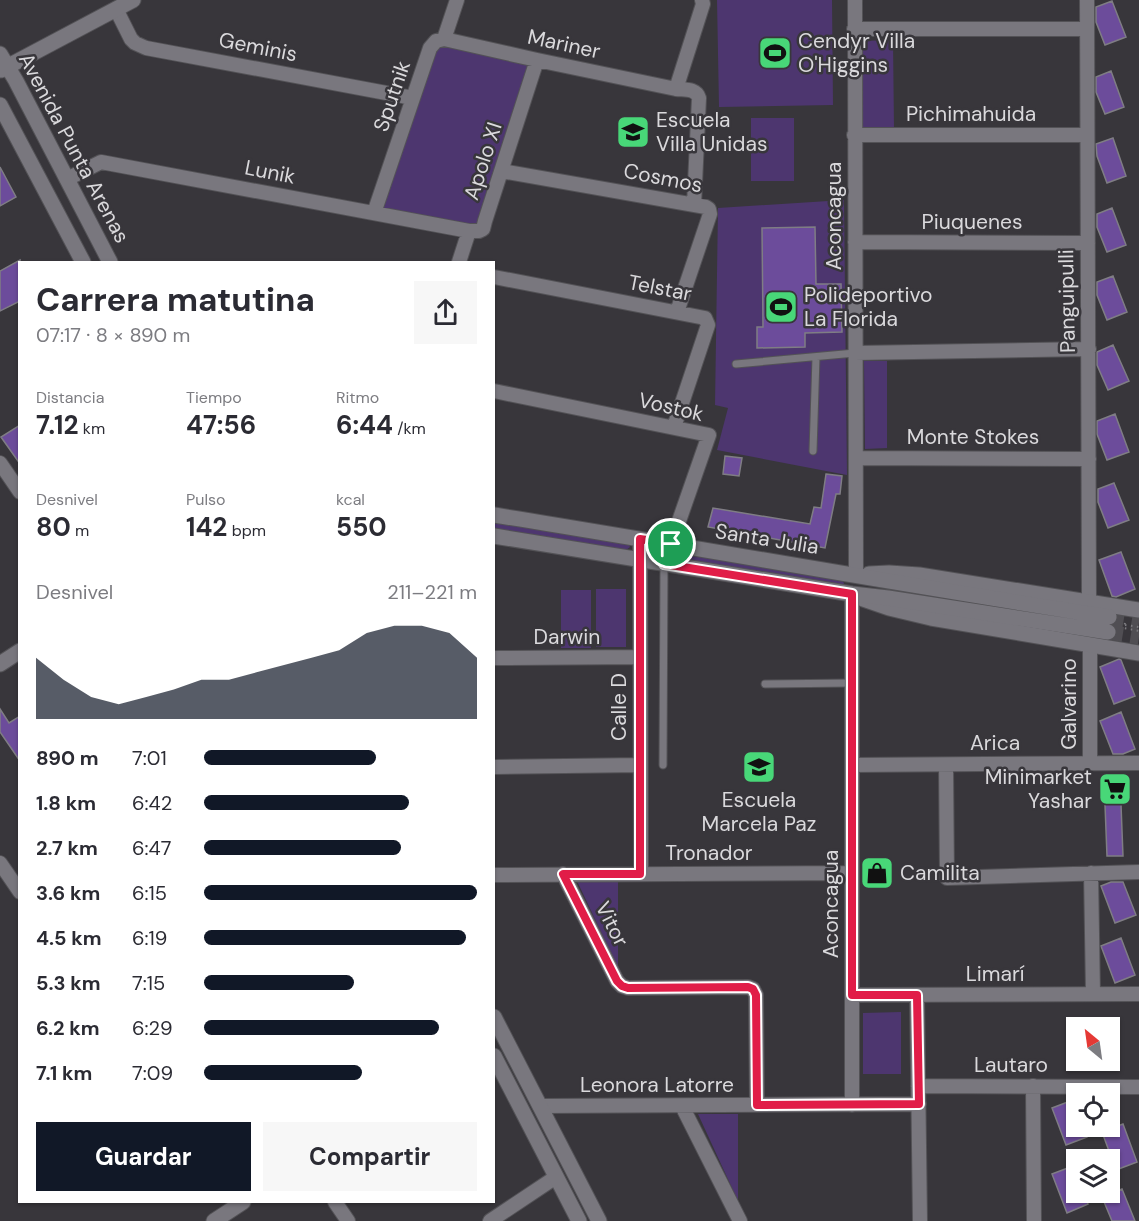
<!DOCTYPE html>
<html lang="es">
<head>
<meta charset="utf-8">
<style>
	:root { --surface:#fff; --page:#f7f7f7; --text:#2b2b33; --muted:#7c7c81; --accent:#111827 }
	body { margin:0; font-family:"DM Sans",sans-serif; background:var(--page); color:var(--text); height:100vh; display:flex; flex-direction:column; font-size:22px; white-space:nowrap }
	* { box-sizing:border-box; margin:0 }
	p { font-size:20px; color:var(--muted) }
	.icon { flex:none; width:33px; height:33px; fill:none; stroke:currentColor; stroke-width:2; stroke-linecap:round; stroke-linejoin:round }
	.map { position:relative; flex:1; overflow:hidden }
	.side { position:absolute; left:18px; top:261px; width:477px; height:942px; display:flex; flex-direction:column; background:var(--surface); border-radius:0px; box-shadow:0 2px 4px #0004 }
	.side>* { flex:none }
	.needle { width:39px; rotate:331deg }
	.buttons { position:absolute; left:1066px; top:1017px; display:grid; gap:12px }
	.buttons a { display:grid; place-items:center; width:54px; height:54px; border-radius:0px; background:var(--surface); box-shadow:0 2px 4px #0004; font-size:30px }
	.pin { position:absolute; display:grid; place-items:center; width:51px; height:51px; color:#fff; margin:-26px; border:3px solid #fff; border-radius:50%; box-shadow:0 2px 6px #0007 }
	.round { display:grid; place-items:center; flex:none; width:63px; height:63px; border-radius:0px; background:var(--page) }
	.headline { display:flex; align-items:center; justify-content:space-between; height:102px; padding:0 18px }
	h1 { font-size:33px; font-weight:700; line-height:45px }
	.metrics { display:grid; grid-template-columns:repeat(3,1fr); gap:9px; height:102px; padding:6px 18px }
	.metrics div { display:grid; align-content:center }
	.metrics b { font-size:26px; font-weight:700 }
	.metrics small { font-size:16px; font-weight:400 }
	.metrics p { font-size:16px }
	.chart { height:168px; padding:12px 18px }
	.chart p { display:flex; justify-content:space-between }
	.chart svg { width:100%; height:108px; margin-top:6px; fill:var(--accent); opacity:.7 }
	.action { display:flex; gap:12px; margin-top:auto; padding:12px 18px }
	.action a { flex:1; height:69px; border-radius:0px; background:var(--accent); color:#fff; font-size:24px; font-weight:700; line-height:69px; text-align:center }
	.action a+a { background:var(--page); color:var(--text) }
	ul { padding:0 18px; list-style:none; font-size:20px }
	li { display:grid; grid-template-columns:96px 72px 1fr; align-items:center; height:45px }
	li i { height:15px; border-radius:8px; background:var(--accent) }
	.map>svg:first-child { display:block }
	.green { fill:#4d366f }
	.building { fill:#6c4c9b; stroke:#7f7d84; stroke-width:1.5 }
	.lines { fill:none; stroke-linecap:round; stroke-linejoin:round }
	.secondary-tunnel { stroke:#504e53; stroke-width:15; stroke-dasharray:15 8; stroke-linecap:butt }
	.service-casing { stroke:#535256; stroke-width:9 }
	.minor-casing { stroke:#535256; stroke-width:16 }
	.tertiary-casing { stroke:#535256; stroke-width:17 }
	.secondary-casing { stroke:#535256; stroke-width:17 }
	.path { stroke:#7d7c80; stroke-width:2; stroke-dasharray:1.5 4.5; stroke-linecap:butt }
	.service { stroke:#79777e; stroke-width:7 }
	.minor { stroke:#79777e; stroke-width:14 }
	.tertiary { stroke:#79777e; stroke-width:15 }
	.secondary { stroke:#79777e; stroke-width:15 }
	.route-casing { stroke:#fff; stroke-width:12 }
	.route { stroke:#e11d48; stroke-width:8 }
	.labels { text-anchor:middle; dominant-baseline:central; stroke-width:5; stroke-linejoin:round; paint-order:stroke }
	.poi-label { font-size:21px; fill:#dad9dc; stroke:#38363b; text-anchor:start }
	.street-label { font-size:21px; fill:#dad9dc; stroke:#38363b }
</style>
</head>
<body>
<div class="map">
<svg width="1139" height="1221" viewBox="0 0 1139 1221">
	<rect width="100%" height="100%" fill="#38363b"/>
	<!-- green -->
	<path class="green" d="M717,0H832L833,105L719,107Z
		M893,40L894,129L863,130L862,41Z
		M438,43L530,63L481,222L476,227L385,211L383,208Z
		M751,118H794V181H751Z
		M844,200L847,475L717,450L728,408L715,405L718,208Z
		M864,361H887V448L865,449Z
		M494,521L629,545L630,547L626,550L494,528Z
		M678,552L843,580L844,584L842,585L677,559L674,555Z
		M596,589H626V647H596Z
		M561,590H591V648H561Z
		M577,881H618V968Z
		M901,1012V1074H863V1013Z
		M698,1114H738V1201Z"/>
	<!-- building -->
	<path class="building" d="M1112,1L1126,37L1105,45L1096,22V7Z
		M1111,71L1124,107L1105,114L1096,92V77Z
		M1113,138L1126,176L1107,183L1097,156L1096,144Z
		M0,167L16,197L0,206Z
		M1112,208L1126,245L1107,252L1097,227V214Z
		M815,227L816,284H841L842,332L805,333V347L757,348V327H763L762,228Z
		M20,260V301L0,311V271Z
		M1113,276L1127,312L1107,320L1097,295V282Z
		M1113,345L1129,381L1108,390L1097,365V352Z
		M1115,414L1129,452L1107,460L1097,434V421Z
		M20,425V464L1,437Z
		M725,456L742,458L739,476L723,474Z
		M826,474L842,476L840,494H836L825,548L708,527L713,508L810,524L814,507L821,508Z
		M1114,483L1129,520L1108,528L1098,502V489Z
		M1121,552L1135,589L1116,597L1112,596L1099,560Z
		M1119,659L1121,660L1135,696L1114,704L1100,667Z
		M0,709L9,723L20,716V761L0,732Z
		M1121,712L1135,749L1123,754H1113L1100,721Z
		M1104,779H1120L1123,856H1107Z
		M1111,882H1123L1136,915L1115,923L1101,886Z
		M1121,938L1135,975L1115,983L1101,946Z
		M1073,1100L1077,1111V1126H1083L1087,1137L1066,1145L1052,1108Z
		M1123,1124L1137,1162L1116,1170L1102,1132Z
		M1073,1166L1077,1176V1192H1083L1088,1204L1067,1213L1052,1174Z
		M1122,1189L1135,1221H1112L1102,1197Z"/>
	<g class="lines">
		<!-- secondary-tunnel -->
		<path class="secondary-tunnel" d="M1109,617L1139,622
			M1108,632L1139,637"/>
		<defs>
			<path id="service" d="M736,364L855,353
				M813,451L816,357
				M765,684L852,683
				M663,765L664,564"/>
			<path id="minor" d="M855,0L856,575
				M1087,0L1089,602
				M116,9L131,39L135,43L146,48L413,98
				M854,29H1087
				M444,39L537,60L676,89C685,90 696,88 699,98L694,205
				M444,39L457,0
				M676,89L703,4L702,0
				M854,135H1087
				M501,171L706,207L709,209L710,214L677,312
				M67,179L101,162L469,231H479L483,229L485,221L537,60
				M374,213L430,48L436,41L444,39
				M855,242L1088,243
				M459,262L469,231
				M494,277L705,318L708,325L674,427
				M855,353L1089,349
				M494,391L709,435L664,564
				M856,458L1089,459
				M0,463L20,492
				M640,539L641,874
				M852,594V1105
				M1090,645V764
				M494,658L640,657
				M852,765L1139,763
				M946,765L947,878L1139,872
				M494,767L640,765
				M0,863L20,892
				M1091,873L1093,994
				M563,874L617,981L622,986L628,988L748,987L753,989L756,995L757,1105
				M494,875L852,873
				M852,995L1139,994
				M917,995L920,1221
				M918,1086L1139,1087
				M1033,1086L1034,1221
				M540,1106L919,1104
				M682,1106L740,1221
				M335,1202L348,1221
				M490,1221L556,1177"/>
			<path id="tertiary" d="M869,574L889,573L919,575L1139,610
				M860,598L889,608L931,618L1139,653
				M214,1221L243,1202"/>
			<path id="secondary" d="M0,54L16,81L110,262
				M1,70L133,0
				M0,105L83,262
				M494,515C699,548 903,585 1109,617
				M494,536L852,594L888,598L1108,632
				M0,664L20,651
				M494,1017L599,1221
				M494,1056L579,1221"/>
		</defs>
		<!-- service casing -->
		<use href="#service" class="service-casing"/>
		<!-- minor casing -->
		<use href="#minor" class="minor-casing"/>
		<!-- tertiary casing -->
		<use href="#tertiary" class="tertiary-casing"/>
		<!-- secondary casing -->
		<use href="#secondary" class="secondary-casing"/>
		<!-- path -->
		<path class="path" d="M1125,623L1124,628L1139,631
			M1125,625L1139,627"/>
		<!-- service -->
		<use href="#service" class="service"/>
		<!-- minor -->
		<use href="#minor" class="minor"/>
		<!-- tertiary -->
		<use href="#tertiary" class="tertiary"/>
		<!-- secondary -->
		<use href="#secondary" class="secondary"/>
	</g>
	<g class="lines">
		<defs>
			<path id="route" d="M640,539L671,544L664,564L852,594V995H917L919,1104L757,1105L756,995L753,989L748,987L628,988L622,986L617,981L563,874H640Z"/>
		</defs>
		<!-- route casing -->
		<use href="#route" class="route-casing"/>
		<!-- route -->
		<use href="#route" class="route"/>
	</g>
	<!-- icons -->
	<defs>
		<symbol id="stadium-square" viewBox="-11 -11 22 22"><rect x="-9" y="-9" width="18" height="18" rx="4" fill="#48d778" stroke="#38363b"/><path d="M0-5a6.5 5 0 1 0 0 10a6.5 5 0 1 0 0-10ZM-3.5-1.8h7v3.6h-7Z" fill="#111"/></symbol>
		<symbol id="school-square" viewBox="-11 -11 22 22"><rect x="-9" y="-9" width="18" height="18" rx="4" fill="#48d778" stroke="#38363b"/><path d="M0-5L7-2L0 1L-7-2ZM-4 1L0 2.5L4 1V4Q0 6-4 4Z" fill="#111"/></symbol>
		<symbol id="supermarket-square" viewBox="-11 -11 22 22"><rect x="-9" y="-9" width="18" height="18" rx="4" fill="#48d778" stroke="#38363b"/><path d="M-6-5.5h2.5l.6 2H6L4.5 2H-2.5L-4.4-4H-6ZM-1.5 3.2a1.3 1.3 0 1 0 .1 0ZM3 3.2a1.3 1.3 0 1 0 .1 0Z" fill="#111"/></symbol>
		<symbol id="shop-square" viewBox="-11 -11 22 22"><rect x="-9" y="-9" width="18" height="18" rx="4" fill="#48d778" stroke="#38363b"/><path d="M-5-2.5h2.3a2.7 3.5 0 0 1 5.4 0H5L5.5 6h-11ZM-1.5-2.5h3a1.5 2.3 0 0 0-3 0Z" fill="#111"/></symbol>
	</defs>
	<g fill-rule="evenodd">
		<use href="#stadium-square" x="756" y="34" width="38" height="38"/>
		<use href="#school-square" x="614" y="113" width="38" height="38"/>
		<use href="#stadium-square" x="762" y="288" width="38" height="38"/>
		<use href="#school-square" x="740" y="748" width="38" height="38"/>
		<use href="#supermarket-square" x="1096" y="770" width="38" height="38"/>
		<use href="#shop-square" x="858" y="854" width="38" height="38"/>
	</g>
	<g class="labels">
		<!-- poi labels -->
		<g class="poi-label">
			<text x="798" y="41">Cendyr Villa<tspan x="798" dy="24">O'Higgins</tspan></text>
			<text x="656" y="120">Escuela<tspan x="656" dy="24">Villa Unidas</tspan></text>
			<text x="804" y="295">Polideportivo<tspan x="804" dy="24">La Florida</tspan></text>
			<text x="1092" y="777" text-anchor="end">Minimarket<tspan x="1092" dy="24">Yashar</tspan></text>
			<text x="759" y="800" text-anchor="middle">Escuela<tspan x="759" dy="24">Marcela Paz</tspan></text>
			<text x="900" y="873">Camilita</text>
		</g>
		<!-- street labels -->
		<g class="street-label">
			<text transform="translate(564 44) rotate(12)">Mariner</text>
			<text transform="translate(258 47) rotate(11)">Geminis</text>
			<text transform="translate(392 96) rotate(-71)">Sputnik</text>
			<text x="971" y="114">Pichimahuida</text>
			<text transform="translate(74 148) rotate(62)">Avenida Punta Arenas</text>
			<text transform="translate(483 161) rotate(-72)">Apolo XI</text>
			<text transform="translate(270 172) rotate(11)">Lunik</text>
			<text transform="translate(663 178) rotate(11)">Cosmos</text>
			<text transform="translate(834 216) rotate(-90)">Aconcagua</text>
			<text x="972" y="222">Piuquenes</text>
			<text transform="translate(660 288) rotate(11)">Telstar</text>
			<text transform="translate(1067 301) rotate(-91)">Panguipulli</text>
			<text transform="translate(671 407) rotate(13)">Vostok</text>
			<text x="973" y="437">Monte Stokes</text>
			<text transform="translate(767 539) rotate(9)">Santa Julia</text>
			<text x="567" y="637">Darwin</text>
			<text transform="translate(1069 704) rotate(-90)">Galvarino</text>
			<text transform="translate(619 707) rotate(-90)">Calle D</text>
			<text x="995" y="743">Arica</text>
			<text x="709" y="853">Tronador</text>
			<text transform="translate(831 904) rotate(-90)">Aconcagua</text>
			<text transform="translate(612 924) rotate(63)">Vitor</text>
			<text x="995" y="974">Limarí</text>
			<text x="1011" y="1065">Lautaro</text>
			<text x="657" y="1085">Leonora Latorre</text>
		</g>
	</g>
</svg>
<div class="buttons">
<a><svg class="needle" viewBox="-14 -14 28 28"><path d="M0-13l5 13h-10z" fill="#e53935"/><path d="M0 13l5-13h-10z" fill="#7c7c81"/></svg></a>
<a><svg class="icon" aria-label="locate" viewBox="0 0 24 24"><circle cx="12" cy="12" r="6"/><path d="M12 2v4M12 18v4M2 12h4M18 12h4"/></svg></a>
<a><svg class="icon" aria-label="layers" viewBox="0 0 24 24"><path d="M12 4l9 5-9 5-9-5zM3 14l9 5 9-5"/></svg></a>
</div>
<div class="pin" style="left:671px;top:544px;background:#1e9e55"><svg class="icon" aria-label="arrive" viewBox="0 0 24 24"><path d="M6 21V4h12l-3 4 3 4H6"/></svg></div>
<section class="side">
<div class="headline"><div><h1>Carrera matutina</h1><p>07:17 · 8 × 890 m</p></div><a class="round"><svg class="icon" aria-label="share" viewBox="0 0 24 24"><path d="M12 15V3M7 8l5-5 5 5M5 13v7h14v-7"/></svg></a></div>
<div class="metrics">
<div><p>Distancia</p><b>7.12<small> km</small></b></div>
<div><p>Tiempo</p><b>47:56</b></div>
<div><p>Ritmo</p><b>6:44<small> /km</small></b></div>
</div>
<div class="metrics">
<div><p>Desnivel</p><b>80<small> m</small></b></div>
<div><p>Pulso</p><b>142<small> bpm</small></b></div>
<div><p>kcal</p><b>550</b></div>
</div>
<div class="chart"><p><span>Desnivel</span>211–221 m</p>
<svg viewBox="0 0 160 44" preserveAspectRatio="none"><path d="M0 44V19L10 28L20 35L30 38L40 35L50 32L60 28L70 28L80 25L90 22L100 19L110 16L120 9L130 6L140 6L150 9L160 19V44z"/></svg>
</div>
<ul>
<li><b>890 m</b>7:01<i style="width:63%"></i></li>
<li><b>1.8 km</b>6:42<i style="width:75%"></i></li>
<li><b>2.7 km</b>6:47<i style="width:72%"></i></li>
<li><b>3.6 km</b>6:15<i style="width:100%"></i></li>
<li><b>4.5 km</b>6:19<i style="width:96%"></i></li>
<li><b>5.3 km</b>7:15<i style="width:55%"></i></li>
<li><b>6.2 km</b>6:29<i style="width:86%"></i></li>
<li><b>7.1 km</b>7:09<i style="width:58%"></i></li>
</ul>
<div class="action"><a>Guardar</a><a>Compartir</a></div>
</section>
</div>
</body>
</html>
